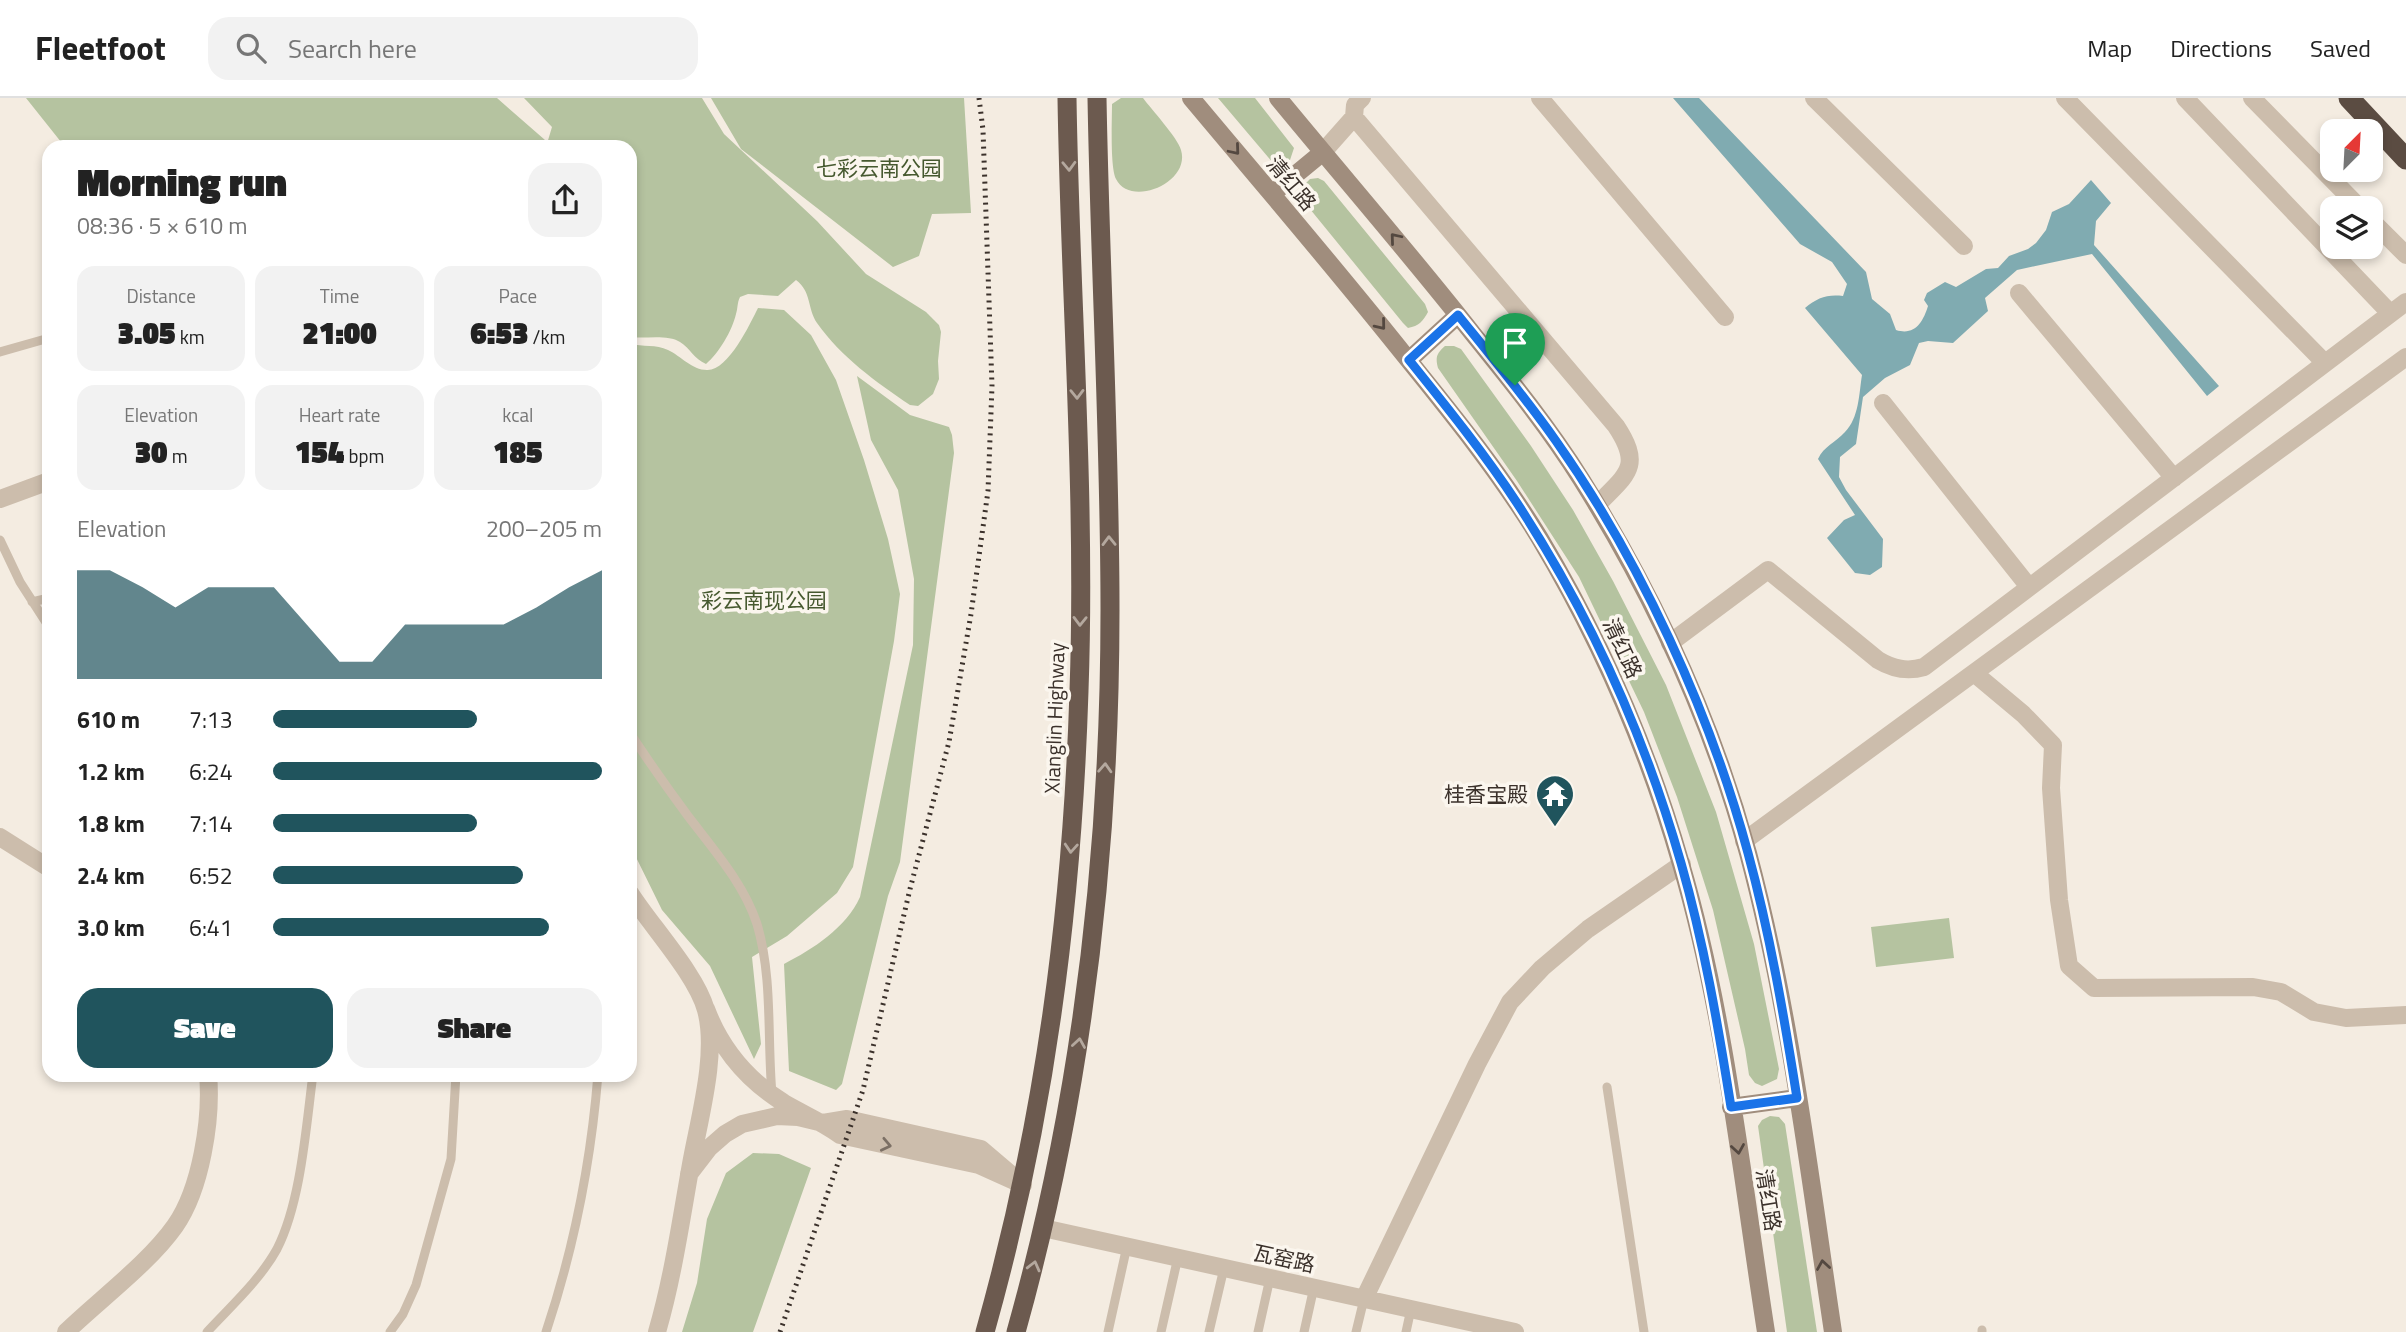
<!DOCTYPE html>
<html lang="en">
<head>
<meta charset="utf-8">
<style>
	:root { --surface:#fff; --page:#f2f2f2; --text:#222; --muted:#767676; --line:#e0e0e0; --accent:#20545d }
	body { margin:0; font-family:"Titillium Web","Noto Sans SC",sans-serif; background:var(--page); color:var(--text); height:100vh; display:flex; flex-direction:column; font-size:26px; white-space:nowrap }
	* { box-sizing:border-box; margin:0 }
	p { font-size:23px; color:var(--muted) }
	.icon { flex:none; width:38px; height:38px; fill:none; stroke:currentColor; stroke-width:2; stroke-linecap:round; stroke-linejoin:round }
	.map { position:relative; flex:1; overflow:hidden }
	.sheet { position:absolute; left:42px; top:42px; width:595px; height:942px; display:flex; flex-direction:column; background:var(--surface); border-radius:21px; box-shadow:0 4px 10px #0003 }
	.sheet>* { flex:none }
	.needle { width:46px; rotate:24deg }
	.controls { position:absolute; left:2320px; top:21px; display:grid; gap:14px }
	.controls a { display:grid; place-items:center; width:63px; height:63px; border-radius:14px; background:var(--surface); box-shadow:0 4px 10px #0003; font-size:35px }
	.pin { position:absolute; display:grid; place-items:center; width:60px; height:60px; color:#fff; margin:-72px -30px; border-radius:50% 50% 50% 0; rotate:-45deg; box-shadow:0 0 7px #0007 }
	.pin .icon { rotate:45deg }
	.round { display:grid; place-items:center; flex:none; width:74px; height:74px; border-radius:21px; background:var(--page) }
	.head { display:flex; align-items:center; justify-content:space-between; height:119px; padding:0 35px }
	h1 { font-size:38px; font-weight:800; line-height:52px }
	.stats { display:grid; grid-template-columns:repeat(3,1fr); gap:10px; height:119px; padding:7px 35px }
	.stats div { display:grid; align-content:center; border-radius:18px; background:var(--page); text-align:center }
	.stats b { font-size:30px; font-weight:800 }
	.stats small { font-size:19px; font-weight:400 }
	.stats p { font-size:19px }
	.chart { height:196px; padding:14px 35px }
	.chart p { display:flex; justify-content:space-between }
	.chart svg { width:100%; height:126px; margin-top:7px; fill:var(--accent); opacity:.7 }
	.primary-button { display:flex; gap:14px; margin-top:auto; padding:14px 35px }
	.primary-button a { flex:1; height:80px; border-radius:21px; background:var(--accent); color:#fff; font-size:28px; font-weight:800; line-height:80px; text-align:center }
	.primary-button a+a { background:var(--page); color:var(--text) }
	ul { padding:0 35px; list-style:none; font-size:23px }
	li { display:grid; grid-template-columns:112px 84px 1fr; align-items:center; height:52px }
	li i { height:18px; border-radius:9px; background:var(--accent) }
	header { display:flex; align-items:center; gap:42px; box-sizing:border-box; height:98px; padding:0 35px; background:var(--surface); border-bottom:2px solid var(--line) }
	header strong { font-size:33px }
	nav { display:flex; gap:38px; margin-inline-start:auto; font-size:24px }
	.search { width:490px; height:63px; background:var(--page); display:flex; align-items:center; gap:18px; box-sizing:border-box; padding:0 24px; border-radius:21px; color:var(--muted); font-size:26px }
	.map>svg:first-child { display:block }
	.green { fill:#b5c3a0 }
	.water { fill:#80abb1 }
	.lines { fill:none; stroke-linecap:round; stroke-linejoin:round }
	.service { stroke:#ccbdac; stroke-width:9 }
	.minor { stroke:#ccbdac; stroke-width:18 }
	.secondary { stroke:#a08d7d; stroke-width:18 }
	.trunk { stroke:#6c5a4f; stroke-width:19 }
	.motorway { stroke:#5b4c42; stroke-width:21 }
	.rail { stroke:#3b312b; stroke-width:5; stroke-dasharray:2 5; stroke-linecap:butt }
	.oneway { stroke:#544840 }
	.oneway2 { stroke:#b4a89e }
	.oneway3 { stroke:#7c7065 }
	.route-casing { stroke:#fff; stroke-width:14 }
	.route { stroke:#1a73e8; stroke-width:9 }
	.labels { text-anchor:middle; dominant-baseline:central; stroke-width:7; stroke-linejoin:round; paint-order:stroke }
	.park-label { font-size:21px; fill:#46592f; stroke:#fbf6ee }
	.street-label { font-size:21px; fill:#3b312b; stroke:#fbf6ee }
	.poi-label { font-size:21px; fill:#3b312b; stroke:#fbf6ee; text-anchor:end }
</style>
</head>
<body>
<header>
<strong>Fleetfoot</strong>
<div class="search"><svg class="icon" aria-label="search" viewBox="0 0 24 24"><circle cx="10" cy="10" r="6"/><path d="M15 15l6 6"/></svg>Search here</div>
<nav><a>Map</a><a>Directions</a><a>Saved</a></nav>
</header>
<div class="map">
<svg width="2406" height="1234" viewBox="0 0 2406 1234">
	<rect width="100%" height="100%" fill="#f4ece1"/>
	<!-- green -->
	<path class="green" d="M26,0H497L545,42L536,49H65Z
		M524,0H702L724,36L817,123L866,176L926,214L939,227L941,234L938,263L939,281L933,296L918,308L910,307C876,284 841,259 817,225C807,210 812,194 796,182L778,198L748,196L740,199C737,205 738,210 736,216C732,233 719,255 706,266C694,261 690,250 680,244C668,236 645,241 630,239V49H546L552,29Z
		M711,0H964L971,115L932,116L919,158L893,169L741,51Z
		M1121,0H1143C1151,11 1178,40 1181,52C1191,85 1130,110 1116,81C1110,69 1112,23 1112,6Z
		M1218,0H1255L1294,50L1290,62L1274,66Z
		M1318,80L1324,83L1425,206L1428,214C1423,223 1419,228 1408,230L1403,225L1301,100L1300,91L1310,81Z
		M758,210L784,212L811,237L836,282L864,362L888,441L900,496L894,543L853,769L837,795L787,838L752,859L761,946L754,961L710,868L662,812L630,747V246C643,249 656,246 668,252C681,258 692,272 707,272C728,273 750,226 758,210Z
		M1445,248H1454L1461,251L1531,348L1573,412L1613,483L1666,587L1716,714L1754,846L1779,971L1777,981L1762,988L1755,985L1749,977L1745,951L1713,812L1677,699L1644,614L1579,479L1517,383L1438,270C1435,259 1437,255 1445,248Z
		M857,278L910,317L949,329L952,337L954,355L900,764L888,798L842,986L836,992L789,973L784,866C813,851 846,830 860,799L913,547L914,481L898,392L871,342Z
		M1949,820L1954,860L1876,869L1871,829Z
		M1770,1018L1779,1019L1785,1026L1817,1234H1787L1758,1028L1762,1022Z
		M753,1055L779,1056L811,1070L753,1234H682L697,1185L707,1121L726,1075Z"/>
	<!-- water -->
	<path class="water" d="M1673,0H1699L1866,174L1872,201L1890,216L1896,232C1915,238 1923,224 1928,208L1924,202L1927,195L1945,184L1956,189L1986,171L1998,170L2009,158L2028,151L2036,145L2046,132L2052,114L2069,106L2091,82L2111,105L2096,123L2094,147L2219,288L2207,298L2092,156L2017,172L1985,200L1988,213L1953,245L1928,243L1919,245L1910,267L1885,280L1863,299L1856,346L1840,359L1839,379L1846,392L1883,441L1882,469L1870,477L1855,475L1827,440L1844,422L1855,417L1818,361C1824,348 1835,345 1845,334C1859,320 1859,296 1862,277L1805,210C1817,200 1827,196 1843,198L1847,186L1832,164L1800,146Z"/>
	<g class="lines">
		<!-- service -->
		<path class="service" d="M0,254L49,240
			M0,442L20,484L49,529
			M32,504L49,500
			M630,635C649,664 668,691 688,718C714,752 744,786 757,826C773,880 767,940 772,996
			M1607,989L1644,1234
			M1982,1232V1234
			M207,1234C231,1208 260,1182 277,1151C301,1104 306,1029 313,976
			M390,1234L403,1216L416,1187L451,1061L456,976
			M546,1234C574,1150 591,1064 598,976
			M1108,1234L1127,1148
			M1161,1234L1178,1159
			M1209,1234L1224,1170
			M1258,1234L1270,1180
			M1304,1234L1314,1189
			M1356,1234L1364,1201
			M1406,1234L1411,1211"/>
		<!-- minor -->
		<path class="minor" d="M1540,0L1725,219
			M1814,0L1964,148
			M2065,0L2325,265
			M2185,0L2390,215
			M2252,0L2360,110
			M1354,19L1616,328C1643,369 1627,376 1597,407
			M1323,54L1354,19L1355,7L1362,0
			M2371,122L2406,157
			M2019,195L2174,380
			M1883,305L2029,489
			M0,401L49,383
			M1670,545L1768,472L1878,562C1893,571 1907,574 1924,569L2406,204
			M1974,575L2023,616L2053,647L2051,690L2059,802L2069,868L2094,890L2253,889L2281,894L2314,914L2346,920L2406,917
			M0,739L49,770
			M1744,743L2406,259
			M630,795C651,828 696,876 706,912C718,956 699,1021 691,1066C681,1122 673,1179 657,1234
			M689,1076L709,1050L725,1036L742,1026L777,1018L798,1019L823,1025L847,1021L981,1051L1023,1087L979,1067L840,1037C822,1024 803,1016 784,1005C747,982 721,951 706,911
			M1043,1130L1515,1234
			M1364,1201L1477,966L1510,904L1542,870L1588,831L1682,766
			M66,1234C99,1202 149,1165 175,1128C201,1091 212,1021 208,976"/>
		<!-- secondary -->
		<path class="secondary" d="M1191,0C1263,86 1336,171 1406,259C1453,317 1500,375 1539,439C1600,541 1648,651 1681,766C1725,915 1742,1080 1766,1234
			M1278,0C1343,79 1410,156 1473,236C1511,283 1549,330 1581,381C1653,496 1712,623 1748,755C1790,911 1809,1074 1833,1234
			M1272,96L1323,54
			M1409,262L1458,217
			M1731,1009L1797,1000"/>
		<!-- trunk -->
		<path class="trunk" d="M985,1234C1045,1021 1072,814 1079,593C1086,395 1070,198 1067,0
			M1016,1234C1082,999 1110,756 1110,512C1110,341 1100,171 1097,0"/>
		<!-- motorway -->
		<path class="motorway" d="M2349,0L2406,61"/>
		<!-- rail -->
		<path class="rail" d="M780,1234L863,992L910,791L949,644L971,516L988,393L992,288L983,32L979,0"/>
	</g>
	<!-- one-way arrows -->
	<defs><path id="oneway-chevron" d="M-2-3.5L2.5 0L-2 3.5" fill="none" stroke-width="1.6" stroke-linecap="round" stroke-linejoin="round" transform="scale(1.75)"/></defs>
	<g class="oneway">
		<use href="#oneway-chevron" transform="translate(1235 52) rotate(50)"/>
		<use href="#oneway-chevron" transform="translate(1395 140) rotate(-130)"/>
		<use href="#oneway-chevron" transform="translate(1381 227) rotate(51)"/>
		<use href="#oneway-chevron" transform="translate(1738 1051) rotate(81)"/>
		<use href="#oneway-chevron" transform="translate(1823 1167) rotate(-99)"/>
	</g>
	<g class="oneway2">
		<use href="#oneway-chevron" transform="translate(1069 68) rotate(88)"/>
		<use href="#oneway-chevron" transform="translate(1077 296) rotate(89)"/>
		<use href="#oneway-chevron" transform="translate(1109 443) rotate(-91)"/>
		<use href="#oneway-chevron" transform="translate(1080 523) rotate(91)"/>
		<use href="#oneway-chevron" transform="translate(1105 670) rotate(-87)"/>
		<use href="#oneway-chevron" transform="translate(1071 750) rotate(94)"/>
		<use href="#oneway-chevron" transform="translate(1079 945) rotate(-81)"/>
		<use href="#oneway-chevron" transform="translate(1034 1168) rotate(-76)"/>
	</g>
	<use class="oneway3" href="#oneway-chevron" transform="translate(886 1047) rotate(12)"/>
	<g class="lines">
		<defs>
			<path id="route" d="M1458,217C1491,258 1525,299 1556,343C1640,462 1710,614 1748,755C1770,836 1784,918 1797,1000L1731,1009C1718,927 1704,845 1681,765C1645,639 1589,515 1517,405C1484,355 1446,308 1409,262Z"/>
		</defs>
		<!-- route casing -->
		<use href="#route" class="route-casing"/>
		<!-- route -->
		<use href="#route" class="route"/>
	</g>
	<!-- icons -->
	<defs>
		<symbol id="temple-pin" viewBox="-11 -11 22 30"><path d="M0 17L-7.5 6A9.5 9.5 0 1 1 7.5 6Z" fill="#20545d" stroke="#fbf6ee"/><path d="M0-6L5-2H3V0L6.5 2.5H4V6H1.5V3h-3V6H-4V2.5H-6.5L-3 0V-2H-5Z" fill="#fff"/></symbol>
	</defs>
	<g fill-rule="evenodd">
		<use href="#temple-pin" x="1533" y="674" width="44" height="60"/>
	</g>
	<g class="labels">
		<!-- park labels -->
		<g class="park-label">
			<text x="879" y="70">七彩云南公园</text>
			<text x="764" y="502">彩云南现公园</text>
		</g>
		<!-- street labels -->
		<g class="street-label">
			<text transform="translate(1292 85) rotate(50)">清红路</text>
			<text transform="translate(1623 550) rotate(65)">清红路</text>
			<text transform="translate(1054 620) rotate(-88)">Xianglin Highway</text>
			<text transform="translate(1769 1102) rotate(81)">清红路</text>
			<text transform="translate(1284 1160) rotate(12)">瓦窑路</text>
		</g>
		<!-- poi labels -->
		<g class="poi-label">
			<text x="1528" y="696">桂香宝殿</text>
		</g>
	</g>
</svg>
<div class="controls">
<a><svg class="needle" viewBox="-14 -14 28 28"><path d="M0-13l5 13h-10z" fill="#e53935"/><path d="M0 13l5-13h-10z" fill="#767676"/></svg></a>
<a><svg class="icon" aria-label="layers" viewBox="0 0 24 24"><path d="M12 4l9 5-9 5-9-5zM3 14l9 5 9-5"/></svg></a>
</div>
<div class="pin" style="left:1515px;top:287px;background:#1e9e55"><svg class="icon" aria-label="arrive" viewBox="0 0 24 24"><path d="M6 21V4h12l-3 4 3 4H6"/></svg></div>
<section class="sheet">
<div class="head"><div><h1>Morning run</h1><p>08:36 · 5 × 610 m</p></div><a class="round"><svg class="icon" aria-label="share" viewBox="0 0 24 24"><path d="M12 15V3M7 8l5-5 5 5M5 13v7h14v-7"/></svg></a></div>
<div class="stats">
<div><p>Distance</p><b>3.05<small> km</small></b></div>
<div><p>Time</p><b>21:00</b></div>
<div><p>Pace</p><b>6:53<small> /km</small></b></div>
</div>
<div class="stats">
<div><p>Elevation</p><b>30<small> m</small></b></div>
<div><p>Heart rate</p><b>154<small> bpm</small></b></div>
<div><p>kcal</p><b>185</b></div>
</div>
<div class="chart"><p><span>Elevation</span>200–205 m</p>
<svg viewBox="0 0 160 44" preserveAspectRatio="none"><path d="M0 44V6L10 6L20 12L30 19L40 12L50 12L60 12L70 25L80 38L90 38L100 25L110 25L120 25L130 25L140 19L150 12L160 6V44z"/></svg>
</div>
<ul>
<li><b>610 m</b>7:13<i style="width:62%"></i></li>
<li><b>1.2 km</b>6:24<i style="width:100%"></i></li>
<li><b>1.8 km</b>7:14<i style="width:62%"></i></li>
<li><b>2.4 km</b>6:52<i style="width:76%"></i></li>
<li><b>3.0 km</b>6:41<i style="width:84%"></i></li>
</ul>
<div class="primary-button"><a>Save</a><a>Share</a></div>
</section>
</div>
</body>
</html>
